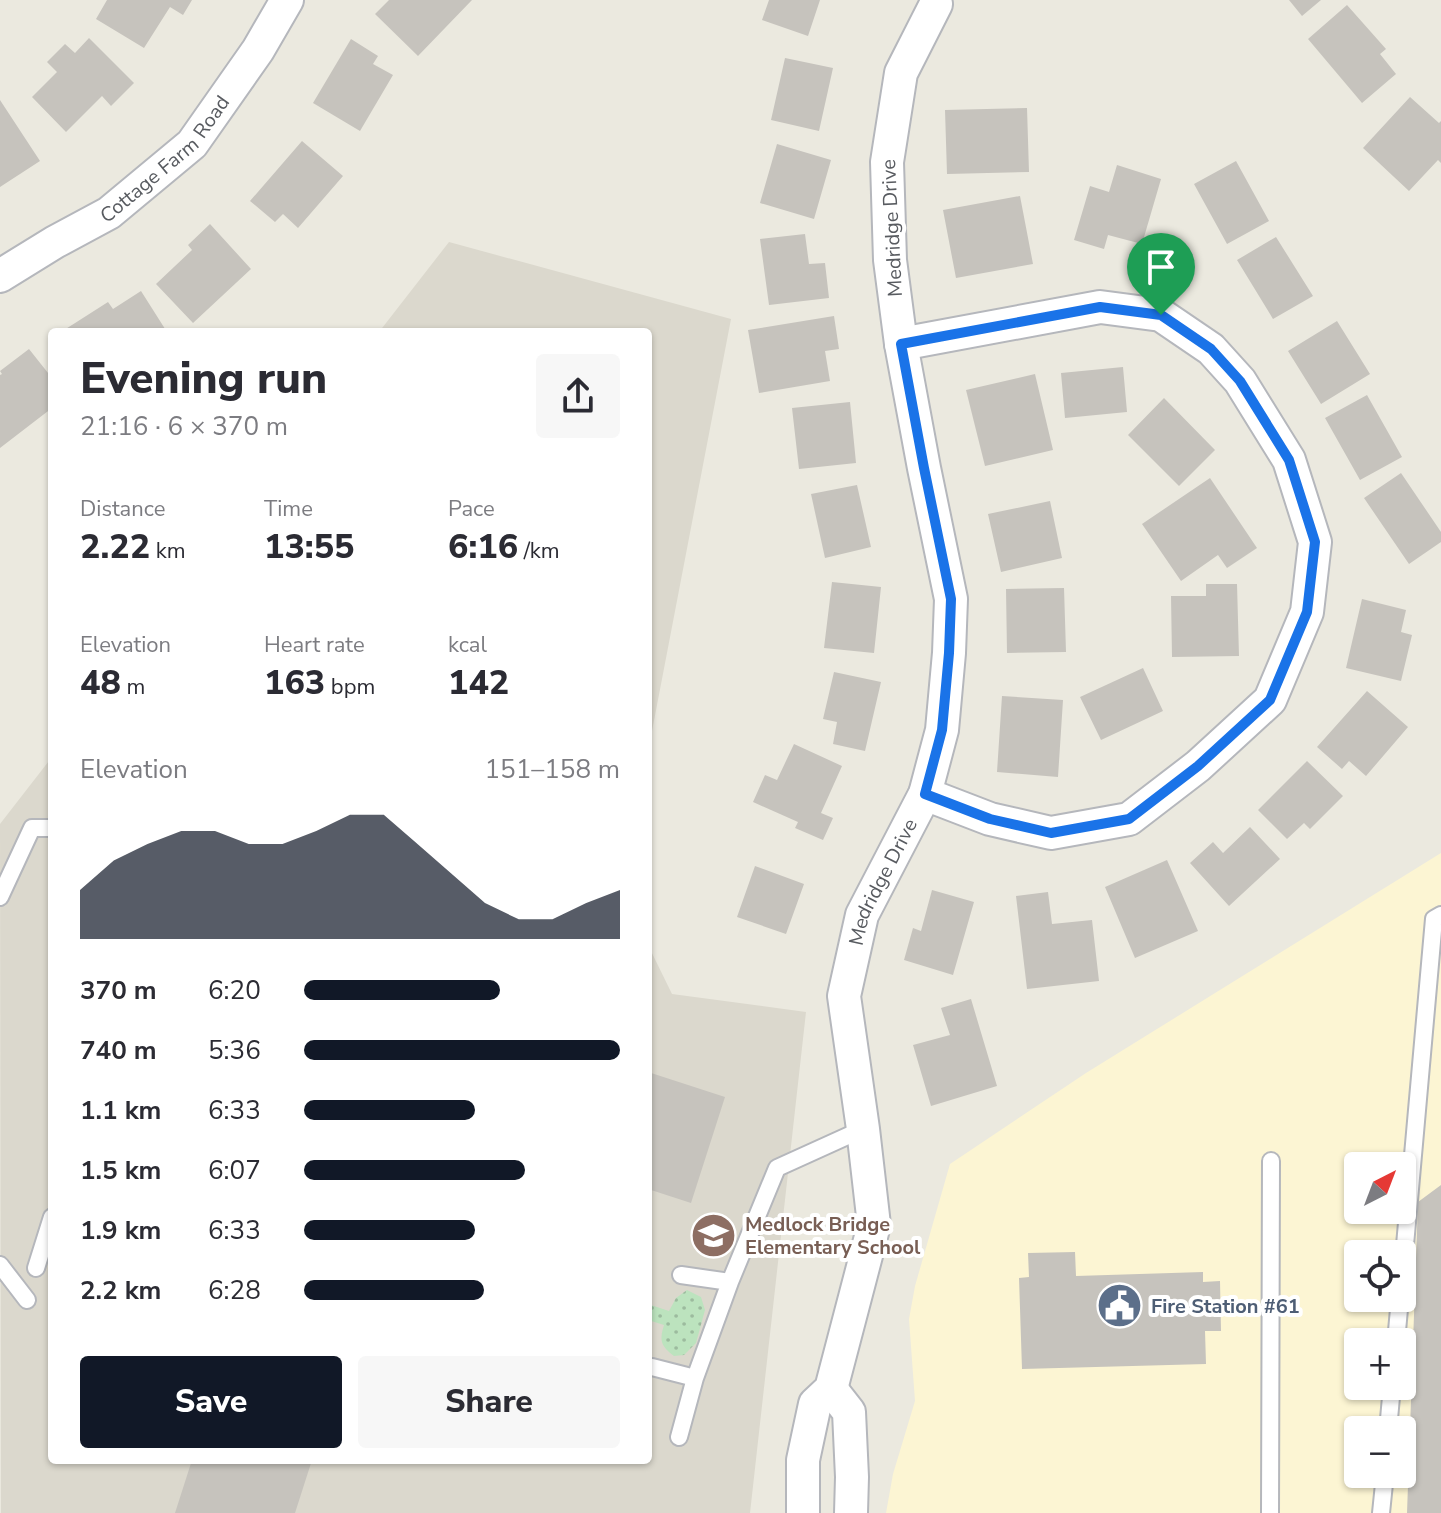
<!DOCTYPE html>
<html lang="en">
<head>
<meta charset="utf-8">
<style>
	:root { --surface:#fff; --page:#f7f7f7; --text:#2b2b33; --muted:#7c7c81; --accent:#111827 }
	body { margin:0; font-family:"Nunito Sans",sans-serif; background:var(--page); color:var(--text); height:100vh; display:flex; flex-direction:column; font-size:30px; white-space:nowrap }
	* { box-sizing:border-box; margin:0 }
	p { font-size:26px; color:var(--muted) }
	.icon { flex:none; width:44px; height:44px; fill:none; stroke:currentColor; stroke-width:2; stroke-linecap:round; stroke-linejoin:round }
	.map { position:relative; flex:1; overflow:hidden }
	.side { position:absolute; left:48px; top:328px; width:604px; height:1136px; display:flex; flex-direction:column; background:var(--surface); border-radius:8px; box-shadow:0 2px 6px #0004 }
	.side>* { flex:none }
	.needle { width:52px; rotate:42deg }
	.tools { position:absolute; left:1344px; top:1152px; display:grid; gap:16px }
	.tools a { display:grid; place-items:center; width:72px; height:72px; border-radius:8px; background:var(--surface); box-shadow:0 2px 6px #0004; font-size:40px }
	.pin { position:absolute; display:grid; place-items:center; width:68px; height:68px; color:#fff; margin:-82px -34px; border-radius:50% 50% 50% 0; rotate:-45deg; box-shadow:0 0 8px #0007 }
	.pin .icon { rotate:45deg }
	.round { display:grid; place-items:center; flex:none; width:84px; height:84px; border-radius:8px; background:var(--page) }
	.head { display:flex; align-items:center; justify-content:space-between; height:136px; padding:0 32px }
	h1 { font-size:44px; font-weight:800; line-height:60px }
	.stats { display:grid; grid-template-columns:repeat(3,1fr); gap:12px; height:136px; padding:8px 32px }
	.stats div { display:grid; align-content:center }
	.stats b { font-size:34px; font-weight:800 }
	.stats small { font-size:22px; font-weight:400 }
	.stats p { font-size:22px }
	.chart { height:224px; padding:16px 32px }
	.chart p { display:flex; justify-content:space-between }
	.chart svg { width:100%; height:144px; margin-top:8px; fill:var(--accent); opacity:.7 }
	.primary-button { display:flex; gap:16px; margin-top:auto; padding:16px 32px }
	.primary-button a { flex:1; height:92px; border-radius:8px; background:var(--accent); color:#fff; font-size:32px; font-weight:800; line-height:92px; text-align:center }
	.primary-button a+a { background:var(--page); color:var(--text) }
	ul { padding:0 32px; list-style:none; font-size:26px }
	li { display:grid; grid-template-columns:128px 96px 1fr; align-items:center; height:60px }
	li i { height:20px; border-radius:10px; background:var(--accent) }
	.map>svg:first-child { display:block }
	.commercial { fill:#fcf5d3; fill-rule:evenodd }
	.education { fill:#dbd8cd }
	.grass { fill:url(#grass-dots) }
	.building { fill:#c6c3bd }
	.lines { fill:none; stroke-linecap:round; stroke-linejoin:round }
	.lane-casing { stroke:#b5b7bc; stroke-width:20 }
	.street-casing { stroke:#b5b7bc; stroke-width:36 }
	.lane { stroke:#fff; stroke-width:16 }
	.street { stroke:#fff; stroke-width:32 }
	.route-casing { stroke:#fff; stroke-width:16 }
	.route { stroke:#1a73e8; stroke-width:10 }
	.labels { text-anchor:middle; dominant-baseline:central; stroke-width:8; stroke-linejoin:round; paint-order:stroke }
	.street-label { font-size:20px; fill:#585b60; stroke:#fff }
	.education-label { font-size:20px; font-weight:bold; fill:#785e54; stroke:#fff; text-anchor:start }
	.service-label { font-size:20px; font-weight:bold; fill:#4e5e75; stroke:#fff; text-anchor:start }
</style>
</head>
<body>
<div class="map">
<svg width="1441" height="1513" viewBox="0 0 1441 1513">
	<defs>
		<pattern id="grass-dots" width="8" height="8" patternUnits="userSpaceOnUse" patternTransform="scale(2)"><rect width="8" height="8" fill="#bce3be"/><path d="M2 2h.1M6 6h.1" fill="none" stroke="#9cbb9e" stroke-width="1.8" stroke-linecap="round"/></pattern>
	</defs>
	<rect width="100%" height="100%" fill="#ebe9df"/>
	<!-- commercial -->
	<path class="commercial" d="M1441,853V1513H886L893,1474L915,1401L909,1319L915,1286L950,1164L1086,1073ZM1358,1166H1402V1210H1358ZM1358,1254H1402V1298H1358ZM1358,1342H1402V1386H1358ZM1358,1430H1402V1474H1358Z"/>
	<!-- education -->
	<path class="education" d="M449,242L731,319L648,752V332H379Z
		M52,757V1460H648V945L672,994L806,1012L750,1513H1L0,824Z"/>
	<!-- grass -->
	<path class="grass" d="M687,1290L701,1297L705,1310L696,1343L684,1355L674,1356C661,1346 659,1341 664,1325L648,1320V1304L669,1311L676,1298Z"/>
	<!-- building -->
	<path class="building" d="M107,0H192L183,15L170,7L144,48L96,19Z
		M389,0H472L418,56L375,14Z
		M769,0H820L808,36L762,20Z
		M1289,0H1321L1302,16Z
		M1347,5L1386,49L1380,54L1396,74L1362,103L1308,39Z
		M89,38L134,83L111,106L102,96L66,132L32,97L57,72L47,62L65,44L75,53Z
		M351,39L378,56L373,64L393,75L360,131L313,103Z
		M785,58L833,68L819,131L771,120Z
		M1410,97L1439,123L1441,121V163L1438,160L1409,191L1363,148Z
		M0,100L40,161L0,187Z
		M1027,108L1029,172L947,174L945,110Z
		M302,141L343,176L298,228L283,214L275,222L250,201Z
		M777,144L831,160L814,219L760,203Z
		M1236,161L1269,221L1227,244L1194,184Z
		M1117,165L1161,179L1142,244L1108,235L1104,249L1074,240L1090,186L1109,192Z
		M1020,196L1033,264L956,278L943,210Z
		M210,224L251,269L193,323L156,284L192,250L188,245Z
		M805,234L809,264L825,263L829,298L769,305L760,239Z
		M1276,237L1313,296L1273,319L1237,260Z
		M141,291L167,332H61L108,302L113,309Z
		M834,316L839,349L825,351L830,381L759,393L748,330Z
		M1337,321L1370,374L1321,404L1288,351Z
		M29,349L52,378V408L0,448V375L2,374L0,371Z
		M1123,367L1127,412L1065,418L1061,373Z
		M1035,374L1053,450L985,466L966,390Z
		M1367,395L1402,457L1360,480L1325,418Z
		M1164,398L1215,450L1179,486L1128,435Z
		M850,402L856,463L799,469L792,408Z
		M1401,473L1441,532V542L1409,564L1364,498Z
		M1210,478L1257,548L1227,568L1218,555L1181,581L1142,524Z
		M857,485L871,547L825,558L811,494Z
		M1050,501L1062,558L1001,572L988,514Z
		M832,582L881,587L874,653L824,648Z
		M1206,584H1237L1239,656L1172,657L1171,596H1206Z
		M1064,588L1066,652L1007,653L1006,589Z
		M1362,599L1406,610L1401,632L1412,635L1401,681L1346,668Z
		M1143,668L1163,711L1101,740L1080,697Z
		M834,672L881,682L865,751L833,744L837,722L823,719Z
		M1367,691L1408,727L1366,776L1349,761L1342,769L1317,747Z
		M1002,696L1063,700L1058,777L997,772Z
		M794,744L842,766L821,813L833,818L823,840L795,828L798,822L753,802L765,775L777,780Z
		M1307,761L1343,796L1310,829L1304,823L1287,839L1258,810Z
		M1250,827L1280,859L1229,906L1190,863L1213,842L1223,853Z
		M1167,860L1198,931L1135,958L1105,887Z
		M755,866L804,884L786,934L737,917Z
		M932,890L974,902L953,975L904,960L913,928L921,931Z
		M1048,892L1052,924L1092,920L1099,981L1027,989L1016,896Z
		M971,999L997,1086L931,1106L913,1045L950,1035L941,1008Z
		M648,1072L725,1097L691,1203L648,1189Z
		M1441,1185V1513H1407L1418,1202Z
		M1075,1252L1076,1276L1203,1272V1282L1220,1281L1221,1331H1205L1206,1364L1022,1369L1019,1278L1029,1277L1028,1253Z
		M192,1460H312L295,1513H175Z"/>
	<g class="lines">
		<defs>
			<path id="lane" d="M0,897L32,828H52
				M0,1265L27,1300
				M36,1268L52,1217
				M681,1275L730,1282
				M1402,1279L1434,919L1441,915
				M1396,1342L1400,1298
				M652,1367L695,1378
				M1388,1430L1392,1386
				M679,1437L695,1378L730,1282L777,1168L863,1129
				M1270,1513L1271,1161
				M1381,1513L1385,1474"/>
			<g id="street">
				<path id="s1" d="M0,276L55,242L109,213L192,144L258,50L287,0"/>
				<path d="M901,344L1100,307L1161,315L1211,349L1240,381L1289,460L1315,542L1307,612L1270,700L1198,766L1129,819L1051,833L990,819L925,794"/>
				<path d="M831,1389L849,1412L852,1477L851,1513"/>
				<path id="s2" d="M803,1513V1460L815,1404L831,1389L874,1225L863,1129L844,996L862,915L925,794L942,730L949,653L951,599L924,468L901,344L890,260L887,162L901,73L936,4"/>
			</g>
		</defs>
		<!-- lane casing -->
		<use href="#lane" class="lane-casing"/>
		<!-- street casing -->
		<use href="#street" class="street-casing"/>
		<!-- lane -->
		<use href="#lane" class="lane"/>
		<!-- street -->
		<use href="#street" class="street"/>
	</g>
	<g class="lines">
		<defs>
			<path id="route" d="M1100,307L1161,315L1211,349L1240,381L1289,460L1315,542L1307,612L1270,700L1198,766L1129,819L1051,833L990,819L925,794L942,730L949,653L951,599L924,468L901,344Z"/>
		</defs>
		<!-- route casing -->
		<use href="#route" class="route-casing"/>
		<!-- route -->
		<use href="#route" class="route"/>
	</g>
	<!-- icons -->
	<defs>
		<symbol id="school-disc" viewBox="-11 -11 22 22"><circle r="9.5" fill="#8d6e63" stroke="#fff"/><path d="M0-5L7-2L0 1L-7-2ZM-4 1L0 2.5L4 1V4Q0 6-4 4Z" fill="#fff"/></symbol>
		<symbol id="civic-disc" viewBox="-11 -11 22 22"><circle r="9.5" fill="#5c6f8a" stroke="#fff"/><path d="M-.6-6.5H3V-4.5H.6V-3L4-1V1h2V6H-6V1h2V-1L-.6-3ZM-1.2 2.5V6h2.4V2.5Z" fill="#fff"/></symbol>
	</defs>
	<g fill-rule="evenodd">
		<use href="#school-disc" x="688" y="1210" width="51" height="51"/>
		<use href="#civic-disc" x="1094" y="1280" width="51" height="51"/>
	</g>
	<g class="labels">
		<!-- street labels -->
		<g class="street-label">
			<text stroke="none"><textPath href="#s1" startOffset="204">Cottage Farm Road</textPath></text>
			<text transform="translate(892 228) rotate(-93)">Medridge Drive</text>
			<text stroke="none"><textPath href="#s2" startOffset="654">Medridge Drive</textPath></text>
		</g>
		<!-- education labels -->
		<g class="education-label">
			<text x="745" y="1224">Medlock Bridge<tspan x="745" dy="23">Elementary School</tspan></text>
		</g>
		<!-- service labels -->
		<g class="service-label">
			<text x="1151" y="1306">Fire Station #61</text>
		</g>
	</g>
</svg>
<div class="tools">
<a><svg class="needle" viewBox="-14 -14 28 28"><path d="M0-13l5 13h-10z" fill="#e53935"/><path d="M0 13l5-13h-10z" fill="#7c7c81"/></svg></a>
<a><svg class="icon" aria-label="locate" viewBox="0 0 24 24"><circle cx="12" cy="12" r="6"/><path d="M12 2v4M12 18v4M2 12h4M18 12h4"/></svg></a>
<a>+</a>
<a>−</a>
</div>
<div class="pin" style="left:1161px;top:315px;background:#1e9e55"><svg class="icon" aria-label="arrive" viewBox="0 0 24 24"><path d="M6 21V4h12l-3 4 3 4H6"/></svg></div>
<section class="side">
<div class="head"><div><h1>Evening run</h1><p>21:16 · 6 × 370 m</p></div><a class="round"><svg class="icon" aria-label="share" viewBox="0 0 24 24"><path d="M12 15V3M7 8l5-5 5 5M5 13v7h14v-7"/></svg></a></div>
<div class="stats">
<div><p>Distance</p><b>2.22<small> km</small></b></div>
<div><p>Time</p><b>13:55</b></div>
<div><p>Pace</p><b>6:16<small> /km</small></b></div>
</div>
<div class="stats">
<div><p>Elevation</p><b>48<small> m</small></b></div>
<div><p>Heart rate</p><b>163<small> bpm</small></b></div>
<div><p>kcal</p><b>142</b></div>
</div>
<div class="chart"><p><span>Elevation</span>151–158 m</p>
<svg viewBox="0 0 160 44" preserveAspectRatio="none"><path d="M0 44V29L10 20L20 15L30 11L40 11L50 15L60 15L70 11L80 6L90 6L100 15L110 24L120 33L130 38L140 38L150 33L160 29V44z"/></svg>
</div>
<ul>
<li><b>370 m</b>6:20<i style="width:62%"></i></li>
<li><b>740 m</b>5:36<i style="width:100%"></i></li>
<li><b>1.1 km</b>6:33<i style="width:54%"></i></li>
<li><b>1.5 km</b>6:07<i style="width:70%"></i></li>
<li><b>1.9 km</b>6:33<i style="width:54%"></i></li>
<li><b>2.2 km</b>6:28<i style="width:57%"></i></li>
</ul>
<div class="primary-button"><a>Save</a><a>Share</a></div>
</section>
</div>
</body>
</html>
